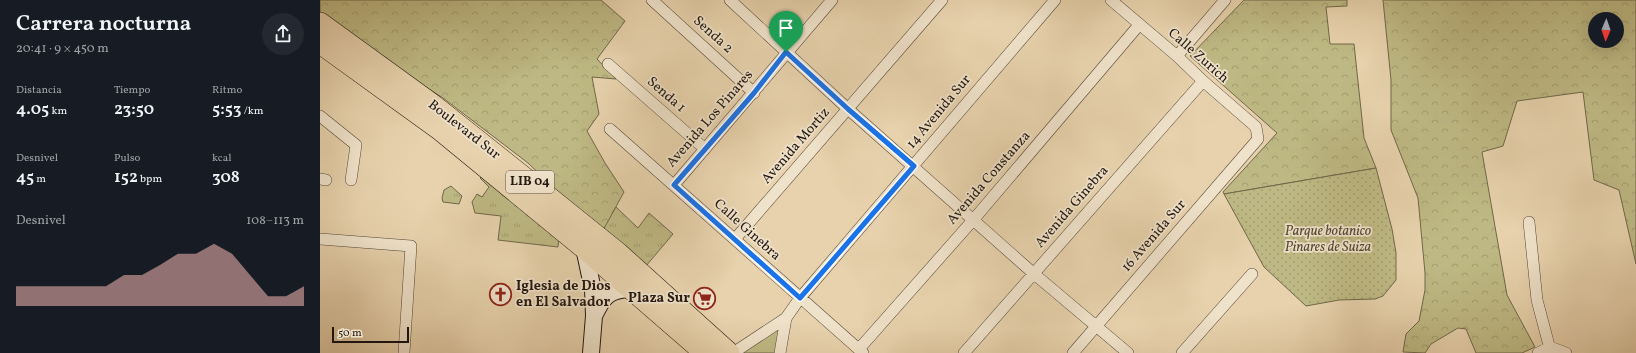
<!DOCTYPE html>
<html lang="es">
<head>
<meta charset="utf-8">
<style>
	:root { --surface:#171b24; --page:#242831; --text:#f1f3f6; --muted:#9ea1a6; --accent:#c59692 }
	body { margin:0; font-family:Vollkorn,serif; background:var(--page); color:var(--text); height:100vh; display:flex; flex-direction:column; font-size:15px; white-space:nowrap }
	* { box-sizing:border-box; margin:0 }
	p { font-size:13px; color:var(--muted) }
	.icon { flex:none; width:22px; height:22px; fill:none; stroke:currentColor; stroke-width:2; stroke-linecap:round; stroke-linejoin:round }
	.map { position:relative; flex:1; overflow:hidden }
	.panel { display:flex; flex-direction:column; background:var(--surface); width:320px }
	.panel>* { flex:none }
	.needle { width:26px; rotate:182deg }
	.fabs { position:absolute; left:1268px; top:12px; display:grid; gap:8px }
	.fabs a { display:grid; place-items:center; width:36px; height:36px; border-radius:50%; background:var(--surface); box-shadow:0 4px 16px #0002; font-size:20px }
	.scale { position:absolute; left:12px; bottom:10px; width:77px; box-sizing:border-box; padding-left:4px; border:2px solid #231710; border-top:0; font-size:11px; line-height:14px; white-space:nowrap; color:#231710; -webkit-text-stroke:3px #efe2ca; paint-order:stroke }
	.pin { position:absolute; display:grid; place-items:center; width:34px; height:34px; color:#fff; margin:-41px -17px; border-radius:50% 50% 50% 0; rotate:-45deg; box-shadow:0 0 4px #0007 }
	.pin .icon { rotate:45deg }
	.round { display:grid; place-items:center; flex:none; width:42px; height:42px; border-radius:21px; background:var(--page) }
	.headline { display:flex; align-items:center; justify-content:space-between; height:68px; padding:0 16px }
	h1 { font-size:22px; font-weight:600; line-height:30px }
	.metrics { display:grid; grid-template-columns:repeat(3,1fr); gap:6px; height:68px; padding:4px 16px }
	.metrics div { display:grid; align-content:center }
	.metrics b { font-size:17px; font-weight:600 }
	.metrics small { font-size:11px; font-weight:400 }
	.metrics p { font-size:11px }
	.chart { height:112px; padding:8px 16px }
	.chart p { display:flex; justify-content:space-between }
	.chart svg { width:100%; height:72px; margin-top:4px; fill:var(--accent); opacity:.7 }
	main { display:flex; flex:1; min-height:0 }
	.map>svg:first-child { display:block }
	.grass { fill:url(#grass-tufts); stroke:#70684a }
	.forest { fill:url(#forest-crowns); stroke:#70684a; fill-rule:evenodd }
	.park { fill:url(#park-dots); stroke:#70684a }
	.garden { fill:#beb984; stroke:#70684a }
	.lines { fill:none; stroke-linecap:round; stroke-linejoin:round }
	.street-casing { stroke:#544637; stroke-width:12 }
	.secondary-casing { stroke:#231710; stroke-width:18 }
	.highway-casing { stroke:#231710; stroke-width:22 }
	.street { stroke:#efe2ca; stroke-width:11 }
	.secondary { stroke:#efe2ca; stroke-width:16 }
	.highway { stroke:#e7d2ad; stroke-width:21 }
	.route-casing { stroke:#fff; stroke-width:8 }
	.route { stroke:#1a73e8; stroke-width:5 }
	.labels { text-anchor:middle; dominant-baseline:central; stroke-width:3.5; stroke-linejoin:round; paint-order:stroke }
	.shield { fill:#efe2ca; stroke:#605448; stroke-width:1 }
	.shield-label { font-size:13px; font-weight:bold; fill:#231710 }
	.street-label { font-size:14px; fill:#231710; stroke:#efe2ca }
	.park-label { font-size:14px; font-style:italic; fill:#524833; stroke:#efe2ca }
	.poi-label { font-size:14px; font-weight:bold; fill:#231710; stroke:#efe2ca; text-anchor:start }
</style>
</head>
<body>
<main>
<section class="panel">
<div class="headline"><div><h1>Carrera nocturna</h1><p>20:41 · 9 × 450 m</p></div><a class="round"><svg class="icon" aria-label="share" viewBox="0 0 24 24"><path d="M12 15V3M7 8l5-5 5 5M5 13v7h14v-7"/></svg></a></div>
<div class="metrics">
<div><p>Distancia</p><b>4.05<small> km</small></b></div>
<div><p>Tiempo</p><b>23:50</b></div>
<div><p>Ritmo</p><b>5:53<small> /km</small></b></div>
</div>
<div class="metrics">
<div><p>Desnivel</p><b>45<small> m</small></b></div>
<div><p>Pulso</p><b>152<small> bpm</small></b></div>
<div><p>kcal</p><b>308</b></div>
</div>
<div class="chart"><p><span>Desnivel</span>108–113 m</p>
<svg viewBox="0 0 160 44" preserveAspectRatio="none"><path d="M0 44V32L10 32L20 32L30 32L40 32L50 32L60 25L70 25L80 19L90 12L100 12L110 6L120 12L130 25L140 38L150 38L160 32V44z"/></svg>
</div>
</section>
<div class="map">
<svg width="1316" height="353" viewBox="0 0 1316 353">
	<defs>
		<pattern id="grass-tufts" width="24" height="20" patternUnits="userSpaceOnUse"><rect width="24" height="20" fill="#beb984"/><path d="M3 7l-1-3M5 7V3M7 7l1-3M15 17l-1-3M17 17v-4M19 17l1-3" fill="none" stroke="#a39e71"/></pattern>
		<pattern id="forest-crowns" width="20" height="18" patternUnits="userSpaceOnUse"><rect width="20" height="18" fill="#beb984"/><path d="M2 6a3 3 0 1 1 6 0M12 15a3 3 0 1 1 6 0" fill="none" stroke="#a39e71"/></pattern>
		<pattern id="park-dots" width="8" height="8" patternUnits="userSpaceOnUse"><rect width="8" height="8" fill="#beb984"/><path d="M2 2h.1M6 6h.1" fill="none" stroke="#a39e71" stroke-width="1.8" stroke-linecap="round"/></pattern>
	</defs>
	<rect width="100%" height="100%" fill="#e7d2ad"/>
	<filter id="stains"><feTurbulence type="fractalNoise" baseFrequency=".005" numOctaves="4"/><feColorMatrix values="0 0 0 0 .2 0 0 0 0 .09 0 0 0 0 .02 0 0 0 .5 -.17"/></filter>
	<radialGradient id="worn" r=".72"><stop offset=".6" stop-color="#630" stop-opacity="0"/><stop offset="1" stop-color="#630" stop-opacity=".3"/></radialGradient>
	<!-- grass -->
	<path class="grass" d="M165,173L239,237L238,247L178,240L181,216L155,213L152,202L157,194L162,197L169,187L160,178Z
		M131,186L142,196L139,204L123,202L122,198L124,190Z
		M296,207L318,228L329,213L353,234L320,273L280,232Z"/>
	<!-- forest -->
	<path class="forest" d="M0,0H281L305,21L277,59L296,79L272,77L279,114L267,131L285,163L304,192L281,234L208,163L123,98L64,61L0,15Z
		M924,0H1027V6L1006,7L1010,44H1034L1044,138L1056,168L904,194L903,192L957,133L870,56Z
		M1063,0H1316V264L1299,190L1274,180L1263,92L1197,101L1183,146L1162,152L1187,295L1215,347L1202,353H1156L1146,329L1138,328L1111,344L1105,353L1083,352L1086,334L1099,321L1105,290V273L1098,198L1071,130V80ZM1275,19H1297V41H1275Z"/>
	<!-- park -->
	<path class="park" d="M1056,168L1072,229L1076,253V280L1063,296L1055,299L1019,300L986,306L944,267L904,194Z"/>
	<!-- garden -->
	<path class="garden" d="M462,324L456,353H421Z"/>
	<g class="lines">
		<defs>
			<path id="street" d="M332,0L434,93
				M410,0L528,109L713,273L808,353
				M857,56L905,0
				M288,64L385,149
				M0,116L36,145L31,180
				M290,129L543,353
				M0,179L6,180
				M354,185L512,0
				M1209,222L1217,300L1231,353
				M0,239L91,246L84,353
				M415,239L622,0
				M539,349L654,219L819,25
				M413,353L466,318L480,298L735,0
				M460,353L466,318
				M644,353L883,81
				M753,353L938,139L936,127L883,81L857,56L791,0
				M862,353L932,274
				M1218,353L1230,347L1246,353"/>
			<path id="secondary" d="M264,248L273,290L274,316L271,353
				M274,316C283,297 288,290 310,289"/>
			<path id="highway" d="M0,23L113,105L211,183L298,253L409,353
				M0,43L119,129L264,248L385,353"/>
		</defs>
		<!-- street casing -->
		<use href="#street" class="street-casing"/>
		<!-- secondary casing -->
		<use href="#secondary" class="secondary-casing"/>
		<!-- highway casing -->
		<use href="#highway" class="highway-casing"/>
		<!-- street -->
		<use href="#street" class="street"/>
		<!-- secondary -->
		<use href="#secondary" class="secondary"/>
		<!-- highway -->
		<use href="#highway" class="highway"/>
	</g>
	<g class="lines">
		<defs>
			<path id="route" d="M466,52L528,109L594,166L480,298L354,185L434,93Z"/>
		</defs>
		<!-- route casing -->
		<use href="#route" class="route-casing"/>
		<!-- route -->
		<use href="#route" class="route"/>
	</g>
	<!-- icons -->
	<defs>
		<symbol id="church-ring" viewBox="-11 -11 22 22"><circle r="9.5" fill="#efe2ca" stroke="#8f2418" stroke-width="1.5"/><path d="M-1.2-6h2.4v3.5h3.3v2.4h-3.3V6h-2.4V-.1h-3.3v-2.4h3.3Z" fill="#8f2418"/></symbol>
		<symbol id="supermarket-ring" viewBox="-11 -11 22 22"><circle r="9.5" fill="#efe2ca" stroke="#8f2418" stroke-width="1.5"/><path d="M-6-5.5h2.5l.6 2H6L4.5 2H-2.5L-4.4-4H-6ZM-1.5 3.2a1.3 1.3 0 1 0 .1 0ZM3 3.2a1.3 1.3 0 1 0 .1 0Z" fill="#8f2418"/></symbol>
	</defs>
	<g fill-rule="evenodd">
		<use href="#church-ring" x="168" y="282" width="25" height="25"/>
		<use href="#supermarket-ring" x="372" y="286" width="25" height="25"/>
	</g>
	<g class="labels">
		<!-- shield labels -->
		<rect class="shield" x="186" y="171" width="48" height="22" rx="3"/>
		<g class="shield-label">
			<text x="210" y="182">LIB 04</text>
		</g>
		<!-- street labels -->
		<g class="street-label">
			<text transform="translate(393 35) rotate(42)">Senda 2</text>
			<text transform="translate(878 56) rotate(41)">Calle Zurich</text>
			<text transform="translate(346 95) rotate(41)">Senda 1</text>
			<text transform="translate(619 112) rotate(-50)">14 Avenida Sur</text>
			<text transform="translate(390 119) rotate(-49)">Avenida Los Pinares</text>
			<text transform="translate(144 130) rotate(38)">Boulevard Sur</text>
			<text transform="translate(476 146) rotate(-49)">Avenida Mortiz</text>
			<text transform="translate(669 178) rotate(-49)">Avenida Constanza</text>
			<text transform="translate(752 207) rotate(-49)">Avenida Ginebra</text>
			<text transform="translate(427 230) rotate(42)">Calle Ginebra</text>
			<text transform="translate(834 236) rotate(-49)">16 Avenida Sur</text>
		</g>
		<!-- park labels -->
		<g class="park-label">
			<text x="1008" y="231">Parque botanico<tspan x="1008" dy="16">Pinares de Suiza</tspan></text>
		</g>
		<!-- poi labels -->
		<g class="poi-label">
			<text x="196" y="286">Iglesia de Dios<tspan x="196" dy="16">en El Salvador</tspan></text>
			<text x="370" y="298" text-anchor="end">Plaza Sur</text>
		</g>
	</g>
	<rect width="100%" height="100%" filter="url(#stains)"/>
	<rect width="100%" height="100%" fill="url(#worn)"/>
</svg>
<div class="fabs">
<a><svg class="needle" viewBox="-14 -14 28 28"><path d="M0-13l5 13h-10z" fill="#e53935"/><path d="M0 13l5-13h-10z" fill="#9ea1a6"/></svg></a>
</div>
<div class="scale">50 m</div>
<div class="pin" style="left:466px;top:52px;background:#1e9e55"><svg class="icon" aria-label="arrive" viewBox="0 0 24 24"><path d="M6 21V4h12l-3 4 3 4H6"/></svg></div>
</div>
</main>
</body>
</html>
